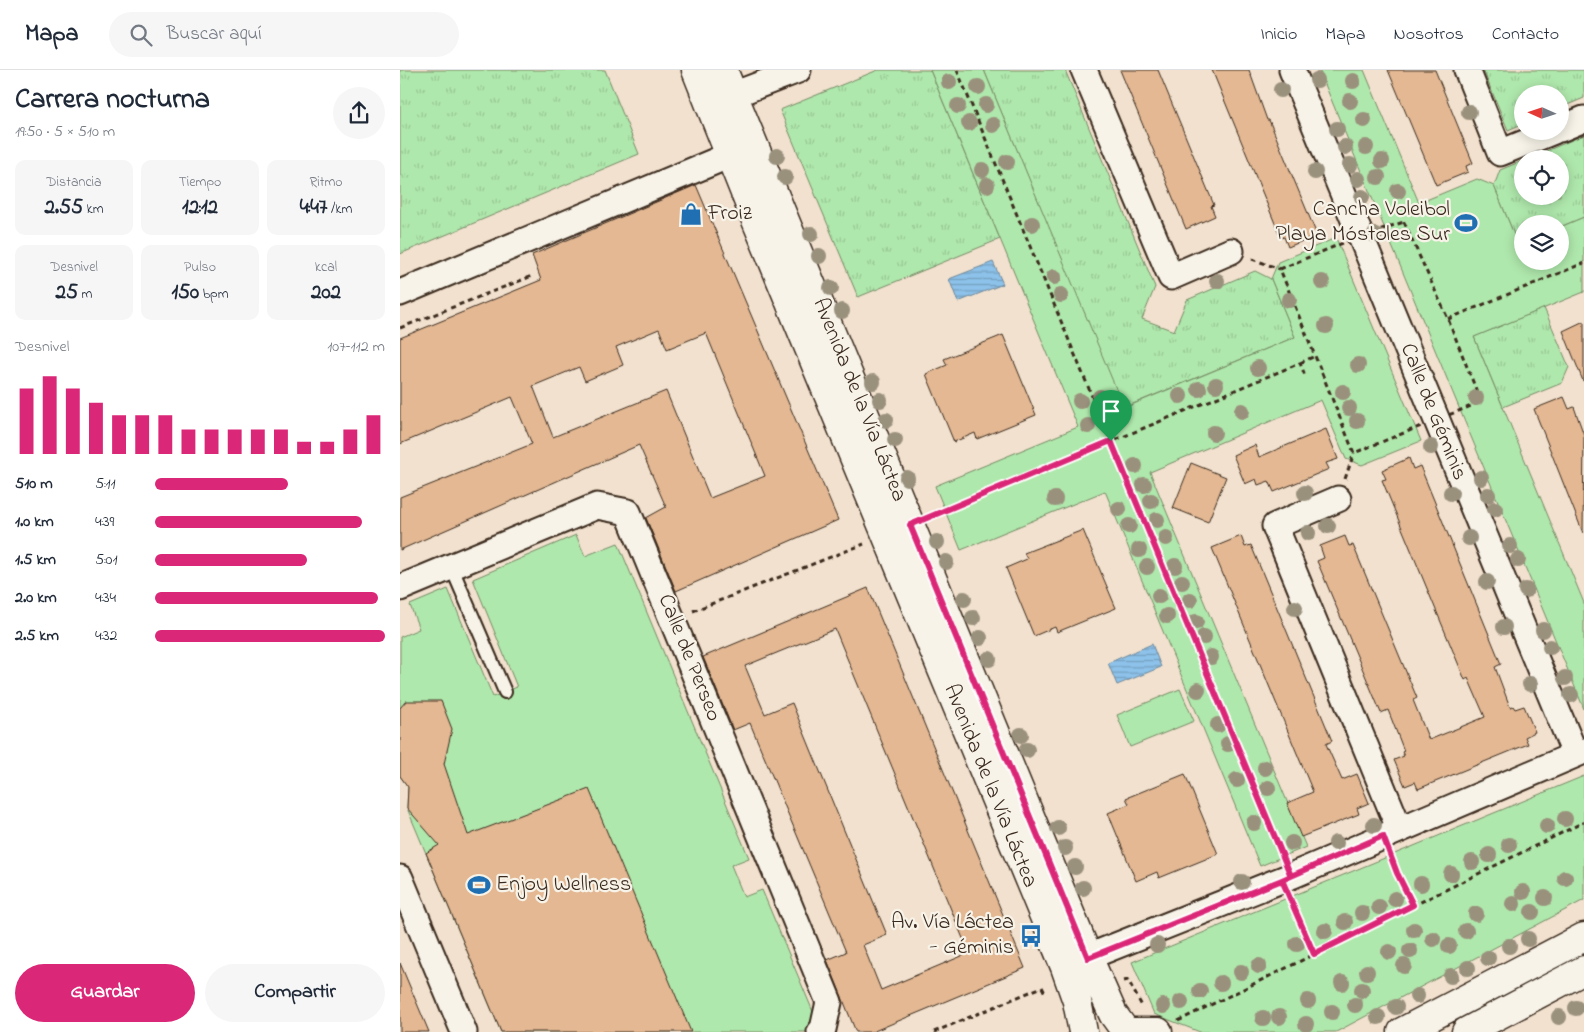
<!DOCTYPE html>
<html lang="es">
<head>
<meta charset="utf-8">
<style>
	:root { --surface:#fff; --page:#f6f6f7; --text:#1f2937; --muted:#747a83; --line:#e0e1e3; --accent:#db2777 }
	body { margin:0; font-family:"Indie Flower",sans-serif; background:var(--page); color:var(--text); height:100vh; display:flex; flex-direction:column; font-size:19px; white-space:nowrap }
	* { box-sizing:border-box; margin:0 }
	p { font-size:16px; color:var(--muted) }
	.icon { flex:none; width:28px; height:28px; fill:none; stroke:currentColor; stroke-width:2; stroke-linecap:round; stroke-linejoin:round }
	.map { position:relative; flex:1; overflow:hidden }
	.sheet { display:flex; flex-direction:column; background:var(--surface); width:400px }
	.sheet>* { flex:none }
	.needle { width:32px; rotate:273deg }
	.buttons { position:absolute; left:1114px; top:15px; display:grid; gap:10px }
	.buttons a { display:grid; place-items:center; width:55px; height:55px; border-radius:50%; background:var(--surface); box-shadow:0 2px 12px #0003; font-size:25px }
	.pin { position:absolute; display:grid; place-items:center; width:42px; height:42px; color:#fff; margin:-51px -21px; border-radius:50% 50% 50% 0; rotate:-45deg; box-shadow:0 0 5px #0007 }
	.pin .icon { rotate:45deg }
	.round { display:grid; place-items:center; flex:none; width:52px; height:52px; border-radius:26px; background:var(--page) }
	.overview { display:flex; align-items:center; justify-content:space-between; height:85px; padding:0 15px }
	h1 { font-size:28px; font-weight:700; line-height:38px }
	.figures { display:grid; grid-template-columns:repeat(3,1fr); gap:8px; height:85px; padding:5px 15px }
	.figures div { display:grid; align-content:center; border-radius:10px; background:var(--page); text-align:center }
	.figures b { font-size:21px; font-weight:700 }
	.figures small { font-size:14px; font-weight:400 }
	.figures p { font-size:14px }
	.chart { height:140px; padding:10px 15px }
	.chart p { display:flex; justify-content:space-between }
	.chart svg { width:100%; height:90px; margin-top:5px; stroke:var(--accent); stroke-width:6 }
	.cta { display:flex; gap:10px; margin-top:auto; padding:10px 15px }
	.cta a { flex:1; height:58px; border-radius:30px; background:var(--accent); color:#fff; font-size:20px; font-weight:700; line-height:58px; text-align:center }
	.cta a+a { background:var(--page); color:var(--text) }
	ul { padding:0 15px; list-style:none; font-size:16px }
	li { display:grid; grid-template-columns:80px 60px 1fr; align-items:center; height:38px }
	li i { height:12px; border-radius:6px; background:var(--accent) }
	header { display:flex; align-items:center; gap:30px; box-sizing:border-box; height:70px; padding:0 25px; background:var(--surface); border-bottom:1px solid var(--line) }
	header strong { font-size:24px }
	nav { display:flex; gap:28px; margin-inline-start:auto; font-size:18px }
	.search { width:350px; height:45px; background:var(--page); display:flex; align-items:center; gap:12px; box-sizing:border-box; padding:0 18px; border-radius:28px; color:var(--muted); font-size:19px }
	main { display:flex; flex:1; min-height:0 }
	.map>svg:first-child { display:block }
	.grass { fill:url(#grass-tufts); stroke:#758965 }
	.park { fill:#afe8ac; stroke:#758965 }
	.water { fill:url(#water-rules); stroke:#6c8598 }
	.building { fill:#e3b893; stroke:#3b2a1e; fill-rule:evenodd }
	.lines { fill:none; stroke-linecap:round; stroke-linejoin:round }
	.lane-casing { stroke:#3b2a1e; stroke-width:16 }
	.street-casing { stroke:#3b2a1e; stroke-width:29 }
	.secondary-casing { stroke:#3b2a1e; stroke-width:31 }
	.path { stroke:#3b2a1e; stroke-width:3; stroke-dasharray:5 4; stroke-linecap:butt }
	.lane { stroke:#f7f3e8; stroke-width:12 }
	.street { stroke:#f7f3e8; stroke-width:25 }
	.secondary { stroke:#f7f3e8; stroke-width:28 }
	.tree { fill:#9a917d }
	.route-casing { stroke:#fff; stroke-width:10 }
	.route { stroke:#db2777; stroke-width:6 }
	.labels { text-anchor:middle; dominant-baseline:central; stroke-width:4.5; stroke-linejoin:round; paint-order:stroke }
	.poi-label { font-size:22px; fill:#3b2a1e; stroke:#f7f3e8; text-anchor:end }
	.street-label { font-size:22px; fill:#3b2a1e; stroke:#f7f3e8 }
</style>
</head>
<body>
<header>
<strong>Mapa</strong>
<div class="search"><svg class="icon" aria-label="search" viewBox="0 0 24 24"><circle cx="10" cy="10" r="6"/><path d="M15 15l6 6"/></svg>Buscar aquí</div>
<nav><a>Inicio</a><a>Mapa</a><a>Nosotros</a><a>Contacto</a></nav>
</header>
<main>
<section class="sheet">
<div class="overview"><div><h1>Carrera nocturna</h1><p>19:50 · 5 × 510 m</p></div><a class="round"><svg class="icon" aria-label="share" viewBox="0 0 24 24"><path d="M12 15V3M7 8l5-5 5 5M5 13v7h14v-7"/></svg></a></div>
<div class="figures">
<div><p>Distancia</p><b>2.55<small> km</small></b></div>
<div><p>Tiempo</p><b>12:12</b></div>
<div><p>Ritmo</p><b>4:47<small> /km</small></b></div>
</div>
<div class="figures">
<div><p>Desnivel</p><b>25<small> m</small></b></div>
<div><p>Pulso</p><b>150<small> bpm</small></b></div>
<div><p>kcal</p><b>202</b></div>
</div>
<div class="chart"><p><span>Desnivel</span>107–112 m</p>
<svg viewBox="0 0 160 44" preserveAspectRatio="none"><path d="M5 44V12M15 44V6M25 44V12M35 44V19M45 44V25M55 44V25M65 44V25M75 44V32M85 44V32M95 44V32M105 44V32M115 44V32M125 44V38M135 44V38M145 44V32M155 44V25"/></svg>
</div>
<ul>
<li><b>510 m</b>5:11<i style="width:58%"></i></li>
<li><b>1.0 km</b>4:39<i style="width:90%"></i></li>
<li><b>1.5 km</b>5:01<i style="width:66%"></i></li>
<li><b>2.0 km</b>4:34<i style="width:97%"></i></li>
<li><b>2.5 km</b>4:32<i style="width:100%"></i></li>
</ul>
<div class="cta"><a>Guardar</a><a>Compartir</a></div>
</section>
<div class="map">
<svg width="1184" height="962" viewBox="0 0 1184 962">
	<defs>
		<pattern id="grass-tufts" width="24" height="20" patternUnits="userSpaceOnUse" patternTransform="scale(1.25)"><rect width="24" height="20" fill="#afe8ac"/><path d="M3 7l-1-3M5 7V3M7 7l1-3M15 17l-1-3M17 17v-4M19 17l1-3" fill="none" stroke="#97c794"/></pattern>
		<pattern id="water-rules" width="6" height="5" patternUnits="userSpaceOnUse" patternTransform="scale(1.25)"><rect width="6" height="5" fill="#8dc2ea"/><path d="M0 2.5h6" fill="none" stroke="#749ebd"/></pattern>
	</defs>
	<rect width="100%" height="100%" fill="#f1e1ce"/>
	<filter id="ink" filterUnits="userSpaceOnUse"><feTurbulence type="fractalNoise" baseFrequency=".02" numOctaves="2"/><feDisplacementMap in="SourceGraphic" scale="10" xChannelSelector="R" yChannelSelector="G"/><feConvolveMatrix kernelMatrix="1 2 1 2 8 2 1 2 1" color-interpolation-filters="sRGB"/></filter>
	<g filter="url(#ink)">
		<!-- grass -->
		<path class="grass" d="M0,0H205L239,84L0,184Z
			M478,0H530L600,169L458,227L380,40Z
			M584,0H665L755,217L742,249L774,261L787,230L855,201L871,209L895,267L723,338Z
			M1083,0H1184V28L1160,38V24H1122V54L1108,60Z
			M1184,65V147L1160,157V154H1122V173L1118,174L1094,116L1100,100L1122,91V126H1160V89H1127Z
			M1144,238L1169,297L1162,313L1103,337L1074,267Z"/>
		<!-- park -->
		<path class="park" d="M530,0H584L724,338L895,267L871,209L878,192L936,168L1021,371L962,395L946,389L921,330L750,402L906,777L860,796L705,421L561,480L535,416L678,357Z
			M919,0H964L1019,133L1077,109L1094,116L1118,174L1122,173V191H1160V157L1184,147V222L1074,267L1184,533V639Z
			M176,465L185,486L218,473L349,788L331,795L344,827L362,820L419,956L405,962H101L7,738L8,717L0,706V567L19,559L10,535L48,519L93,627L117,617L73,509Z
			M780,619L794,651L730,677L717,645Z
			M1184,706V830L936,962H800L754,944L732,892Z"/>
		<!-- water -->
		<path class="water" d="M593,192L603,214L558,232L549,209Z
			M752,574L761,597L717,615L708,593Z"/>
		<!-- building -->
		<path class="building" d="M720,0H758L814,135L811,136L815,146L786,159Z
			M812,0H849L867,50H869L917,165L888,177L884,167L881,168Z
			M988,0H1035L1073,93L1066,96L1068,102L1036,115Z
			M296,115L438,450L276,521L246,448L266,437L239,375L0,480V427L132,374L112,327L0,374V268L141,210L132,185ZM259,259L267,279L306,263L365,406L310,428L266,321L153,367L133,316L179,297L185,311L223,295L216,277Z
			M1184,251V311H1183L1163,261Z
			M603,265L636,345L577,369L575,363L554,372L526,304L547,295L544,289Z
			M1164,327L1169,339L1174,337L1184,365L1183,463L1134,339Z
			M926,359L938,389L926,393L929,399L874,422L869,411L858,415L856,409L845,414L833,385L855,375L859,387Z
			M1009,388L1013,399L1020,396L1101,594L1095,597L1110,637L1113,636L1115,639L1124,636L1135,662L1125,667L1128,674L1018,719L1015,712L1005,716L994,690L1004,686L1002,682L1004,681L988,640L981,643L917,491L924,488L920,476L945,466L949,476L953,475L1017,628L1013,630L1029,670L1085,647L1068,608L1065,610L982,410L986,409L982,400Z
			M791,393L826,407L808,452L773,438Z
			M683,460L716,538L657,562L655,557L634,566L606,498L627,489L624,483Z
			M841,466L845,477L851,475L928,661L932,671L926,674L942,710L957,704L969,733L957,738L959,744L901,767L887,733L913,722L812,478Z
			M468,518L625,898L472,962H456L427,890L446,882L350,653L333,660L303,587ZM435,559L569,883L481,920L463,875L487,865L392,633L365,644L345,596Z
			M6,631H41L52,659L44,694L68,765L189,719L291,962H101L26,783L39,775L7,738L8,717L0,706V638Z
			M785,704L818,784L759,808L757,802L736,811L708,743L729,734L726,728Z
			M0,893L29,962H0Z"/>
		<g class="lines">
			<defs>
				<path id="lane" d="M51,496L105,622"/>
				<path id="street" d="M684,0L771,207L831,181
					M892,0L1175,684
					M1067,0L1100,83L1154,61
					M333,25L398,0
					M1160,59L1184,49
					M0,223L330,85L331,65
					M938,429L875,456L999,758
					M0,518L197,436L228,442L429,932L423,959L420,962
					M0,808L64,962
					M688,887L891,806L1184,681"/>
				<path id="secondary" d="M296,0L351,138L665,897L677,931L683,962
					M323,0L688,887L713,944L726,962
					M730,962H758
					M1002,962L1184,867
					M1066,962L1184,900"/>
			</defs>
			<!-- lane casing -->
			<use href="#lane" class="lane-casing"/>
			<!-- street casing -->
			<use href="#street" class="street-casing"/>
			<!-- secondary casing -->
			<use href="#secondary" class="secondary-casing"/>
			<!-- path -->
			<path class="path" d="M557,0L882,785
				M1004,152L1048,249L1081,332L954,383L880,199L960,166Z
				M852,189L880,199
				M1048,249L1184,193
				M0,258L132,206
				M900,293L915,286
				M945,409L954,383
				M533,446L900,293L906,308
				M293,541L464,474
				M992,788L1013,835
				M891,832L914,884
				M724,911L728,910L743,938
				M778,951L1184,752
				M534,962L642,917L645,923"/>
			<!-- lane -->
			<use href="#lane" class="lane"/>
			<!-- street -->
			<use href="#street" class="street"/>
			<!-- secondary -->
			<use href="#secondary" class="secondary"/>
		</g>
		<!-- trees -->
		<g class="tree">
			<circle cx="917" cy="10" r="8"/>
			<circle cx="953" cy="11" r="8"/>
			<circle cx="549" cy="12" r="8"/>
			<circle cx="578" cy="17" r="8"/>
			<circle cx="881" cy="20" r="8"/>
			<circle cx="950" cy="31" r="8"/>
			<circle cx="586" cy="35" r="8"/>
			<circle cx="558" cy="36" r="8"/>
			<circle cx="1069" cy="42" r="8"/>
			<circle cx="964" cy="50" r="8"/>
			<circle cx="569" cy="53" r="8"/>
			<circle cx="593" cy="55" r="8"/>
			<circle cx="937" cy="59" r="8"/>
			<circle cx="945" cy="77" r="8"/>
			<circle cx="966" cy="77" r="8"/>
			<circle cx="377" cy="86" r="8"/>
			<circle cx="982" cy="91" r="8"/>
			<circle cx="607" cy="92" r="8"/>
			<circle cx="950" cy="95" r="8"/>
			<circle cx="582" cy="100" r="8"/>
			<circle cx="915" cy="102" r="8"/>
			<circle cx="385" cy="107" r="8"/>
			<circle cx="978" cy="107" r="8"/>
			<circle cx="958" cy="109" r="8"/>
			<circle cx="587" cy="115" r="8"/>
			<circle cx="998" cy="121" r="8"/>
			<circle cx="962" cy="127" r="8"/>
			<circle cx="632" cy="154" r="8"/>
			<circle cx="411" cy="164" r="8"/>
			<circle cx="975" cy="165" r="8"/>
			<circle cx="419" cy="186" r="8"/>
			<circle cx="654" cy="207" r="8"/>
			<circle cx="817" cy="211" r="8"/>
			<circle cx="922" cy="212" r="8"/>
			<circle cx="431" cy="218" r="8"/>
			<circle cx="661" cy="225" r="8"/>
			<circle cx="889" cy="230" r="8"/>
			<circle cx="442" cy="241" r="8"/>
			<circle cx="926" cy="256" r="8"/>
			<circle cx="958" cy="295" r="8"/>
			<circle cx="858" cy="298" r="8"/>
			<circle cx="473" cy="312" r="8"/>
			<circle cx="816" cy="315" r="8"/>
			<circle cx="799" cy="319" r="8"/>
			<circle cx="943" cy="322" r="8"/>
			<circle cx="780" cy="326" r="8"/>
			<circle cx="700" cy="327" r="8"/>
			<circle cx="1076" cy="328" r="8"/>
			<circle cx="480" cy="330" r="8"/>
			<circle cx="680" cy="331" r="8"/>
			<circle cx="949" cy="338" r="8"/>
			<circle cx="842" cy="341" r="8"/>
			<circle cx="486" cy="350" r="8"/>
			<circle cx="957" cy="351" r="8"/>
			<circle cx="688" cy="356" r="8"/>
			<circle cx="814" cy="363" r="8"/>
			<circle cx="495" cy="370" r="8"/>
			<circle cx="1031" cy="377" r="8"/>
			<circle cx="735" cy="396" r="8"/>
			<circle cx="507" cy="408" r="8"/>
			<circle cx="1081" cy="408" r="8"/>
			<circle cx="744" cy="415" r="8"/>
			<circle cx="905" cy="423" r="8"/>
			<circle cx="1051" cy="423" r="8"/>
			<circle cx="1088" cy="425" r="8"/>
			<circle cx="655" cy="429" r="8"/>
			<circle cx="751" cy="431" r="8"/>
			<circle cx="719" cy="439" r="8"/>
			<circle cx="1095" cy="439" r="8"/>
			<circle cx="757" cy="450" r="8"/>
			<circle cx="729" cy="456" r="8"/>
			<circle cx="928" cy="456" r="8"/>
			<circle cx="908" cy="463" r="8"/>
			<circle cx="766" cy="468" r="8"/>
			<circle cx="1069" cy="468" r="8"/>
			<circle cx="537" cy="472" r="8"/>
			<circle cx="1110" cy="476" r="8"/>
			<circle cx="739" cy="480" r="8"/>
			<circle cx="1118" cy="490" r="8"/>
			<circle cx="546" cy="492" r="8"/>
			<circle cx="775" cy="496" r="8"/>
			<circle cx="747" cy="497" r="8"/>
			<circle cx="782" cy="512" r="8"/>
			<circle cx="1087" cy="512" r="8"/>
			<circle cx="1126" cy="520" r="8"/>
			<circle cx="759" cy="526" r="8"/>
			<circle cx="564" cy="529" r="8"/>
			<circle cx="790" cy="530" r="8"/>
			<circle cx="895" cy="538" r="8"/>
			<circle cx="767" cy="546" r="8"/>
			<circle cx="573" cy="548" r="8"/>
			<circle cx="796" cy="552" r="8"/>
			<circle cx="1104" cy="557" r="8"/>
			<circle cx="1143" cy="560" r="8"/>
			<circle cx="804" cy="567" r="8"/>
			<circle cx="580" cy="568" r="8"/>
			<circle cx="1150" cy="577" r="8"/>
			<circle cx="811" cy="587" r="8"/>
			<circle cx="589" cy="589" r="8"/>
			<circle cx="1165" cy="608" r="8"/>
			<circle cx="1130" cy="614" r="8"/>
			<circle cx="798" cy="620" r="8"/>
			<circle cx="1171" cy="625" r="8"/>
			<circle cx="818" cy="655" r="8"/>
			<circle cx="621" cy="665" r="8"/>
			<circle cx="828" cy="674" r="8"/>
			<circle cx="627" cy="680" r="8"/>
			<circle cx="865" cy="698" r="8"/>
			<circle cx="837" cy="710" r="8"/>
			<circle cx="868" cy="718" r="8"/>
			<circle cx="1165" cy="749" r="8"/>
			<circle cx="854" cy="753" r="8"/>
			<circle cx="974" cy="755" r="8"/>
			<circle cx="1147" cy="756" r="8"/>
			<circle cx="658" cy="758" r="8"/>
			<circle cx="892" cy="773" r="8"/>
			<circle cx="936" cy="773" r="8"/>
			<circle cx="1109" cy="775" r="8"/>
			<circle cx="665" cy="778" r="8"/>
			<circle cx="1089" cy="785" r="8"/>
			<circle cx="1072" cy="792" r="8"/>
			<circle cx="675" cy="797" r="8"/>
			<circle cx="1051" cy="804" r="8"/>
			<circle cx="1165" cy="808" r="8"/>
			<circle cx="842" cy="812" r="8"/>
			<circle cx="1021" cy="814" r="8"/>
			<circle cx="683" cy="818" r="8"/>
			<circle cx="1123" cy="822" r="8"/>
			<circle cx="1145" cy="828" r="8"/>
			<circle cx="995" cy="829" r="8"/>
			<circle cx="1113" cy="834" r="8"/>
			<circle cx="979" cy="837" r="8"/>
			<circle cx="1132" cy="842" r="8"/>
			<circle cx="962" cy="843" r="8"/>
			<circle cx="1076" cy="844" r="8"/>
			<circle cx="945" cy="852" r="8"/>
			<circle cx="1014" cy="860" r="8"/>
			<circle cx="925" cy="861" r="8"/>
			<circle cx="1066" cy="861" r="8"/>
			<circle cx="1033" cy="869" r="8"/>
			<circle cx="1128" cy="869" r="8"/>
			<circle cx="897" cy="874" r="8"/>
			<circle cx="757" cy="875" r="8"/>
			<circle cx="1049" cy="876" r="8"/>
			<circle cx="1109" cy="876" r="8"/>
			<circle cx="1010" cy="881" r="8"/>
			<circle cx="989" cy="882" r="8"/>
			<circle cx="1088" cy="888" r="8"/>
			<circle cx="859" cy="896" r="8"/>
			<circle cx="1004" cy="896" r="8"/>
			<circle cx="1068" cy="898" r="8"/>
			<circle cx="841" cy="902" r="8"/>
			<circle cx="967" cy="902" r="8"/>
			<circle cx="1051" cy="906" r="8"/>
			<circle cx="821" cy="913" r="8"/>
			<circle cx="942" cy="913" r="8"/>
			<circle cx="962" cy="920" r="8"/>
			<circle cx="800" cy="921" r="8"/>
			<circle cx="1017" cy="926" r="8"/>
			<circle cx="908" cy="931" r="8"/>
			<circle cx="781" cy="932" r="8"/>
			<circle cx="955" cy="935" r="8"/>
			<circle cx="763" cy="936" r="8"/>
			<circle cx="996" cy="937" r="8"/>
			<circle cx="1176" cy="938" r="8"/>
			<circle cx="932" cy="942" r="8"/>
			<circle cx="879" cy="947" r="8"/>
			<circle cx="978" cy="947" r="8"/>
			<circle cx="1159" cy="947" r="8"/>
			<circle cx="863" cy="948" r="8"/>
			<circle cx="906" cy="954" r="8"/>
		</g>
	</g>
	<g class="lines" filter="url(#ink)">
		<defs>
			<path id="route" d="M711,371L510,455L688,888L882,810L891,806L983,766L997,803L1013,835L914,884L882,810L891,806L711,371"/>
		</defs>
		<!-- route casing -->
		<use href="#route" class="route-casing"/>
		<!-- route -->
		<use href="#route" class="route"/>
	</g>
	<!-- icons -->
	<defs>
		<symbol id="shop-bare" viewBox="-9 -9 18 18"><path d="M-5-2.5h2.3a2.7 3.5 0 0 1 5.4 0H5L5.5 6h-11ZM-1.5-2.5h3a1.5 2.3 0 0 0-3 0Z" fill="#1f6fb2" stroke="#f7f3e8" stroke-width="2.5" paint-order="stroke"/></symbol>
		<symbol id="stadium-bare" viewBox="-9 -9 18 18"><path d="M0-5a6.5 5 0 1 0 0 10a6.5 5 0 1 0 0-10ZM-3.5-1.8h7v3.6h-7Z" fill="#1f6fb2" stroke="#f7f3e8" stroke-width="2.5" paint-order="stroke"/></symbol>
		<symbol id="bus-bare" viewBox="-9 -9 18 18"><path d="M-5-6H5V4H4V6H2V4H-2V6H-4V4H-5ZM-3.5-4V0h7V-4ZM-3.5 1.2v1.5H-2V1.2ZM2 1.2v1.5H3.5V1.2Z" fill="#1f6fb2" stroke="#f7f3e8" stroke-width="2.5" paint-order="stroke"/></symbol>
	</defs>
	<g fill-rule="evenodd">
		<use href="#shop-bare" x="275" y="128" width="32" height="32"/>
		<use href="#stadium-bare" x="1050" y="137" width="32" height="32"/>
		<use href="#stadium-bare" x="63" y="799" width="32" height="32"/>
		<use href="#bus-bare" x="615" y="850" width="32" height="32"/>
	</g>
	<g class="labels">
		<!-- poi labels -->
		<g class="poi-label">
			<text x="1050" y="140">Cancha Voleibol<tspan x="1050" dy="25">Playa Móstoles Sur</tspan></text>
			<text x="308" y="144" text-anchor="start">Froiz</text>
			<text x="96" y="815" text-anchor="start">Enjoy Wellness</text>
			<text x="614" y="853">Av. Vía Láctea<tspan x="614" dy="25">- Géminis</tspan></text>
		</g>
		<!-- street labels -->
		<g class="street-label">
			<text transform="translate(459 330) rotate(68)">Avenida de la Vía Láctea</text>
			<text transform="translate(1033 342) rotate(68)">Calle de Géminis</text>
			<text transform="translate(289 588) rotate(68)">Calle de Perseo</text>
			<text transform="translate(590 716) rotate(68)">Avenida de la Vía Láctea</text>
		</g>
	</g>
</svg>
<div class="buttons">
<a><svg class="needle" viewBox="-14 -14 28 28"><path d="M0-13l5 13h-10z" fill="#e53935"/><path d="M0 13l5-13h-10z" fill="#747a83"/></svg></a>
<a><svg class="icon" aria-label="locate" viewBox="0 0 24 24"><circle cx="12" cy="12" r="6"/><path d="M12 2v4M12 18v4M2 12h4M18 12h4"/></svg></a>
<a><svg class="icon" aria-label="layers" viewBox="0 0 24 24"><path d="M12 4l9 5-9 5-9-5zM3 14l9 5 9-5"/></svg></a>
</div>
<div class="pin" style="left:711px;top:371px;background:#1e9e55"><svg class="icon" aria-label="arrive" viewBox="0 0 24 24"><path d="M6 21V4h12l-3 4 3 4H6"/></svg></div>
</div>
</main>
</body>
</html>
